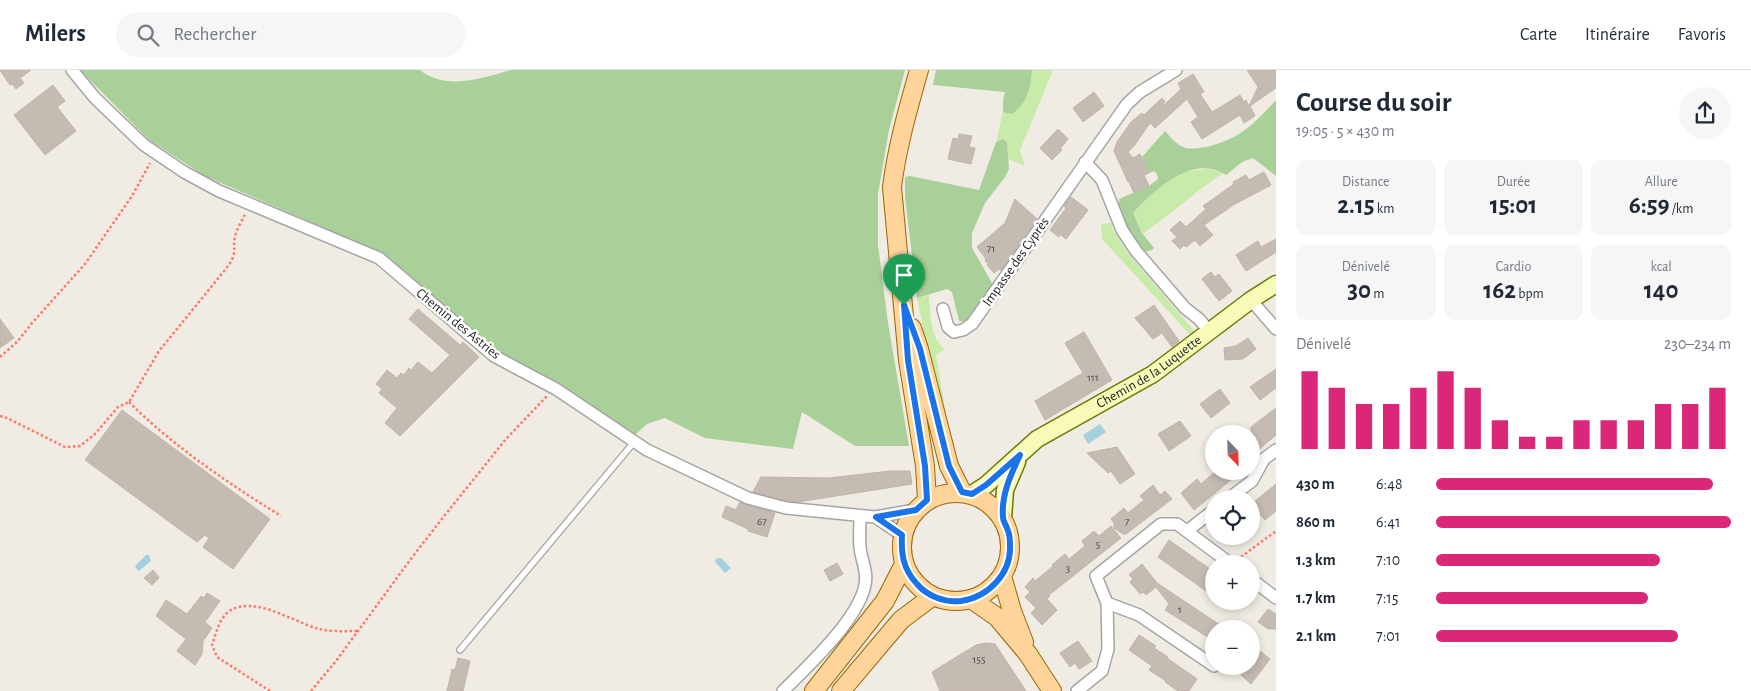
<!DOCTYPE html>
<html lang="fr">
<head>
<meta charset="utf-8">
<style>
	:root { --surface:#fff; --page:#f6f6f7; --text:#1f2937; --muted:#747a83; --line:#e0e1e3; --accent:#db2777 }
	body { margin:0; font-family:"Alegreya Sans",sans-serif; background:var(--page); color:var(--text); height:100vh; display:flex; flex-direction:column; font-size:19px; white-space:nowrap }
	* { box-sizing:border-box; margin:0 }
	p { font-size:16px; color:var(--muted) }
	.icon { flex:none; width:28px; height:28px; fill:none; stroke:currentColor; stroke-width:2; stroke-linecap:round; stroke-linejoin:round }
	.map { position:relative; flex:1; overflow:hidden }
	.drawer { display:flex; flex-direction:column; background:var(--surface); width:475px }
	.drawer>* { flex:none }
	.needle { width:32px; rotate:157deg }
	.fabs { position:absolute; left:1205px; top:355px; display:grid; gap:10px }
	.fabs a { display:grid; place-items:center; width:55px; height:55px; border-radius:50%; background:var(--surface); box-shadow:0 2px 8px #0003; font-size:25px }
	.pin { position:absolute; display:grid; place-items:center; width:42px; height:42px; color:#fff; margin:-51px -21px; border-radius:50% 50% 50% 0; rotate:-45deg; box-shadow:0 0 5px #0007 }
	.pin .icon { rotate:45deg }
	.round { display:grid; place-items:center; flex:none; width:52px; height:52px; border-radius:26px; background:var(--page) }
	.summary { display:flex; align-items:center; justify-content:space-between; height:85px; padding:0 20px }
	h1 { font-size:28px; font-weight:700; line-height:38px }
	.stats { display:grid; grid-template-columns:repeat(3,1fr); gap:8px; height:85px; padding:5px 20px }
	.stats div { display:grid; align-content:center; border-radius:10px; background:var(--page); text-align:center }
	.stats b { font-size:25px; font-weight:700 }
	.stats small { font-size:14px; font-weight:400 }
	.stats p { font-size:14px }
	.chart { height:140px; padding:10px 20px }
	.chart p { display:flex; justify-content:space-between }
	.chart svg { width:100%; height:90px; margin-top:5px; stroke:var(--accent); stroke-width:6 }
	ul { padding:0 20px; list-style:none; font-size:16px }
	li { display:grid; grid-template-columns:80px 60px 1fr; align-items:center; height:38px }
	li i { height:12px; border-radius:6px; background:var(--accent) }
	header { display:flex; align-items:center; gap:30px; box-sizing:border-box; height:70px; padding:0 25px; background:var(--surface); border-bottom:1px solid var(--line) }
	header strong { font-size:24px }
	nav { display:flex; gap:28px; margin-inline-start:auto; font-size:18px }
	.search { width:350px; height:45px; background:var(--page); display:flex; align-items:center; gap:12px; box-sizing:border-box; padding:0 18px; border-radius:28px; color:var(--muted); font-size:19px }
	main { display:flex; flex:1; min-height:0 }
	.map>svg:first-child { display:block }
	.grass { fill:#c9eba9 }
	.forest { fill:#a8d098 }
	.water { fill:#a3d1de }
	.building { fill:#c4bbb3; stroke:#c2b3a6 }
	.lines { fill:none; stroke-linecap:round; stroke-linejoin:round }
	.lane-casing { stroke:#a5a5a5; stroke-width:8 }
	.street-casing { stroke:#a5a5a5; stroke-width:14 }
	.secondary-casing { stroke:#6b7902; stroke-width:19 }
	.primary-casing { stroke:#996700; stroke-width:20 }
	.path { stroke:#fd7868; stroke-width:2.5; stroke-dasharray:2.5 2.5; stroke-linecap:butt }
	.lane { stroke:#fff; stroke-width:5.5 }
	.street { stroke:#fff; stroke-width:11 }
	.secondary { stroke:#f7fbb7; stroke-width:16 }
	.primary { stroke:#fed49b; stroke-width:18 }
	.route-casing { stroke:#fff; stroke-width:10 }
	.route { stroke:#1a73e8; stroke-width:6 }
	.labels { text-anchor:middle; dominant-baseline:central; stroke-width:5; stroke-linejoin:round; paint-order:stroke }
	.number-label { font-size:11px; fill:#484543 }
	.street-label { font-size:14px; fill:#1e1e1e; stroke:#fff }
</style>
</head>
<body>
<header>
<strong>Milers</strong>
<div class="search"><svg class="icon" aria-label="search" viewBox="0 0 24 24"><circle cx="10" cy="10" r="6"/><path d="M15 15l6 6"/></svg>Rechercher</div>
<nav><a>Carte</a><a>Itinéraire</a><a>Favoris</a></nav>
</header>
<main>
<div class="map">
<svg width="1276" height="621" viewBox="0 0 1276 621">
	<rect width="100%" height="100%" fill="#f0ece4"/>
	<!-- grass -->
	<path class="grass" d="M1032,0H1053L1020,80L1025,96L1008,89L1007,72L997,70L996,72L1003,42L1012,44C1027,34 1031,17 1032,0Z
		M1209,99L1223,103L1195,123V124L1143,164L1133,143C1147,129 1165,108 1185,102C1193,100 1201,100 1209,99Z
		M1111,153L1113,160L1128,183L1195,262L1191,266L1102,169L1101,154Z
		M929,225C930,242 930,269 945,279L936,285L950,368L929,286L917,228Z"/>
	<!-- forest -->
	<path class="forest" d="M80,0H420C445,21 484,8 511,0H905L889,60L878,124V175L888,253L909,376H855L802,342L793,379L705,368L665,348L647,354L634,366L503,286L403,200L375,180L205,106L149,70Z
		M936,0H1032C1031,17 1027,34 1012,44L1003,42V30L1005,22L933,15Z
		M1276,30V106L1253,88L1242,92L1226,105C1192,83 1154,121 1133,143L1142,163L1154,178L1152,180L1145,182C1133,169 1118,148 1119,129L1149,116L1158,109L1157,104L1154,101L1149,103L1142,87L1165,61C1170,67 1176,74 1183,77C1189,80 1199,78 1206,77C1240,69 1253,55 1276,30Z
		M1003,69L1007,72L1009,99L1005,107L985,133L972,163V178L995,218L974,248L965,252L959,251L952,222L947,219L917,228L905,127V107L910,106L979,120L996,72Z"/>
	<!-- water -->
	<path class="water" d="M1100,354L1106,362L1088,374L1083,365Z
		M146,485H149L151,491L139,501L135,497L136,495Z
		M718,488H721L731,498L725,503L716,493L715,490Z"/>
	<!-- building -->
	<path class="building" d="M0,0H31L20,8L24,13L16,19L12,14L10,15Z
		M1247,0H1276V18L1250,36L1255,46L1244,53L1240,45L1202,69L1191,52L1198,47L1187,29L1155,58L1150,53L1134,76L1128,82L1133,88L1140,84L1149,103L1144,105L1149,116L1134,123L1129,112H1128L1114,81L1117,72L1131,52L1142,43L1144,45L1162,28L1165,31L1163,34L1164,35L1181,19L1178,13L1193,4L1204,22L1200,24L1212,42L1240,25L1244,32L1246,30L1249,36L1258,17Z
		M53,15L65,31L57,37L76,61L45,85L14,45Z
		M1094,22L1104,36L1083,52L1073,38Z
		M1058,59L1068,69L1060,79L1062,80L1052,90L1040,78Z
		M959,64L972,66L969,77L975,78L971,94L948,89L953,68L958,69Z
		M1264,102L1271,115L1235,134L1204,155L1213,165L1200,176L1195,170L1186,177L1184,175L1180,179L1172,171L1177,167L1170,160L1180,151L1186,157L1206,139L1203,136L1234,114L1233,112L1246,105L1249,110Z
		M1071,127L1088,140L1066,169L1060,164L1059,167L1050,160L1066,138L1064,136Z
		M1015,129L1037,149L1001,200L999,199L994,203L987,195L989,194L985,191L986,189L977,177L1005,153Z
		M1276,169V182L1246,201L1236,185L1258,171L1261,177Z
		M1211,202L1215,207L1219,204L1232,221L1219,231L1202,209Z
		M1154,235L1179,271L1172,277L1162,263L1153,269L1135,248Z
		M418,239L460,275L463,272L479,287L400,366L385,353L397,338L379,323L382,319L376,314L387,300L397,308L401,303L404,305L409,298L411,300L418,292L432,303L450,285L409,249Z
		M0,249L14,268L0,278Z
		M1084,262L1112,310L1045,350L1035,331L1083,303L1065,273Z
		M1248,268L1256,279L1243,289L1225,290L1224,278L1236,276Z
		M1276,299V318L1260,330L1250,317Z
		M1220,319L1230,333L1211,348L1200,334Z
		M1276,338V365L1251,386V357Z
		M122,340L270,449L233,499L203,477L209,468L205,465L197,472L85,390Z
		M1180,351L1191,366L1169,381L1158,364Z
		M1117,377L1135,404L1120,414L1111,401L1108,403L1087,383Z
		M890,401H910L912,414L798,432L787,431L753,422L761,407L829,408Z
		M1216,401H1242L1194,440L1181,423L1197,409L1201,414Z
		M1276,414V441L1265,450L1254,438L1258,435L1255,431Z
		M1153,415L1160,425L1165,421L1172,429L1126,464H1123L1114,458V453L1111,449L1124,438L1128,443L1144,430L1140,426Z
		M740,432L775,443L767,467L748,461V459L722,447L726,436L736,440Z
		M1111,456L1121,468L1049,525L1050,526L1047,529L1057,540L1042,555L1031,543L1036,538L1025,527L1030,522L1025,517L1033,508L1035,511L1053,496L1052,495L1065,484L1069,489L1085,476L1082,471L1094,461L1099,466Z
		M1169,470L1214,502V516L1209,523L1158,487Z
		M837,493L843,504L830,511L824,500Z
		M1142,494L1157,513L1226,559H1214V571L1165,540L1169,534L1156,517L1146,525L1143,522L1140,524L1130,512L1133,509L1129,505Z
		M153,500L159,508L152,515L144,508Z
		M207,523L220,531L205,552L212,558L203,571L202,584L195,595L177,581L186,569L156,546L166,530L187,544L201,526L204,528Z
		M1268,539L1276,544V559H1268L1258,552Z
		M1139,565L1156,576L1154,578L1168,587L1167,588L1197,609L1189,621H1178L1165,612L1166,611L1149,600L1152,596L1129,580Z
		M1078,571L1092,591L1079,599L1075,593L1070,597L1060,583Z
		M986,573L995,574L1026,621H940L932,602L976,575Z
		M1251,574L1270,589L1251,614L1241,605L1248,596H1251Z
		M458,588L470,591L463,621H447L452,599L455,600Z"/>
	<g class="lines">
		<defs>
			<path id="lane" d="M460,580L635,371"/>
			<path id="street" d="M72,0L95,28L144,75L184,102L219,121L379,188L494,286L556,319L647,380L748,428L786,438L875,447L915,440
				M1085,92L1102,110L1122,160L1136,181L1185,238L1199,249L1209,261
				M1251,230L1276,259
				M943,239L948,257L954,262L963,260L972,254L1127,34L1140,22L1176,0
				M1228,429L1252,411L1264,389L1276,380
				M875,447L902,465
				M1187,461L1214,440
				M1251,509L1276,528
				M1107,533L1139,545L1214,596
				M783,621C808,596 858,550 865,515C868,501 861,490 860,477C859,467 860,456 860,446
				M1077,621L1102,601L1108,579L1107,533L1096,506L1161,454H1177L1231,494"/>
			<g id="secondary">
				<path id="s1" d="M972,424L986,415L1037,369L1153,304L1251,230L1276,214"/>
				<path d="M1003,448L1005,420L1017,392"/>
			</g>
			<path id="primary" d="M919,0C908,39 897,77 892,117L908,290L925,396L927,430
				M912,258L919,279L949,396L962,422
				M902 477a54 54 0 1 1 108 0a54 54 0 1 1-108 0Z
				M1002,506L1012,541L1024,572
				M971,529L997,547L1028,584L1052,621
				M814,621L885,531L904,494
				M841,621L901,550L933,526"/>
		</defs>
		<!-- lane casing -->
		<use href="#lane" class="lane-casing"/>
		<!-- street casing -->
		<use href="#street" class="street-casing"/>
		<!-- secondary casing -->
		<use href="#secondary" class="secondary-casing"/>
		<!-- primary casing -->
		<use href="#primary" class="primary-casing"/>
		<!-- path -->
		<path class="path" d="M0,287L18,271L32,253L85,194L132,126L150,93
			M129,332C173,376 228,413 281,446
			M0,346L7,348L65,377L80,376L95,364L118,337L129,332L159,281L229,195C238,180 232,180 235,167C236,160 242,151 245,144
			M1241,487L1276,461
			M270,621L217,587L212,575C215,567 217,557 222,549C243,517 294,553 319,559C332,562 345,561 358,561
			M311,621L336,591L413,486L449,440L506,369L547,326"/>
		<!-- lane -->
		<use href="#lane" class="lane"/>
		<!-- street -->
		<use href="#street" class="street"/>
		<!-- secondary -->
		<use href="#secondary" class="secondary"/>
		<!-- primary -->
		<use href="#primary" class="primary"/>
	</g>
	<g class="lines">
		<defs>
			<path id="route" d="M904,235L920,279L949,396L962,422L972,424L986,415L1020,385C1011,404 1001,425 1003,447C1003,452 1007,456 1008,461C1010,465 1010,471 1010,476C1011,504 988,527 961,531C945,533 927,526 917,514C903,499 901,484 902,465L876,447L916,440L927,430L925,396L908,290Z"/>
		</defs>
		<!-- route casing -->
		<use href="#route" class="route-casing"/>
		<!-- route -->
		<use href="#route" class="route"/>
	</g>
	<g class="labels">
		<!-- number labels -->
		<g class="number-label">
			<text x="991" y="178">71</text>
			<text x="1093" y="307">111</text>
			<text x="762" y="451">67</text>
			<text x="1127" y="451">7</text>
			<text x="1098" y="474">5</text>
			<text x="1068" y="498">3</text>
			<text x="1180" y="539">1</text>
			<text x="979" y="589">155</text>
		</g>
		<!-- street labels -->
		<g class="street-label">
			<text transform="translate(1016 192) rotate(-55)">Impasse des Cyprès</text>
			<text transform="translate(458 254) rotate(39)">Chemin des Astries</text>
			<text stroke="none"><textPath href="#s1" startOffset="216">Chemin de la Luquette</textPath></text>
		</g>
	</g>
</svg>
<div class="fabs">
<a><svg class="needle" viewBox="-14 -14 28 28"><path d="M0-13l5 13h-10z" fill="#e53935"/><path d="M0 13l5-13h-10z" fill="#747a83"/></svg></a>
<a><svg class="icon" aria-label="locate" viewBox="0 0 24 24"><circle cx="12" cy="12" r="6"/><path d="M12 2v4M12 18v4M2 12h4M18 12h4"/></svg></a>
<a>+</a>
<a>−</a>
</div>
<div class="pin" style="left:904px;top:235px;background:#1e9e55"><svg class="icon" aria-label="arrive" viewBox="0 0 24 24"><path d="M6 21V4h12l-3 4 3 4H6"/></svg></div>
</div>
<section class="drawer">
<div class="summary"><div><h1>Course du soir</h1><p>19:05 · 5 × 430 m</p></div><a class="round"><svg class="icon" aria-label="share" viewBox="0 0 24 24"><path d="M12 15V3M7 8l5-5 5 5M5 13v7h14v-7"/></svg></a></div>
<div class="stats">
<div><p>Distance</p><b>2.15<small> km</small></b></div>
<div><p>Durée</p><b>15:01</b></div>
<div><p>Allure</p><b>6:59<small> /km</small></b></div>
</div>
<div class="stats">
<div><p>Dénivelé</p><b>30<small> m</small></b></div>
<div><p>Cardio</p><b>162<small> bpm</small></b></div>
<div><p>kcal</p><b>140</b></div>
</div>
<div class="chart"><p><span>Dénivelé</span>230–234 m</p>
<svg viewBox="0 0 160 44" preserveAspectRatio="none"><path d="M5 44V6M15 44V14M25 44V22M35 44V22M45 44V14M55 44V6M65 44V14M75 44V30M85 44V38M95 44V38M105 44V30M115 44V30M125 44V30M135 44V22M145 44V22M155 44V14"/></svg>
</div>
<ul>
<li><b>430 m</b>6:48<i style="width:94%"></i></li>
<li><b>860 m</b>6:41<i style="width:100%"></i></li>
<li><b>1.3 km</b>7:10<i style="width:76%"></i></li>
<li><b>1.7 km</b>7:15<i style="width:72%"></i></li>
<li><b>2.1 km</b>7:01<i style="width:82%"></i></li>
</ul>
</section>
</main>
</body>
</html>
